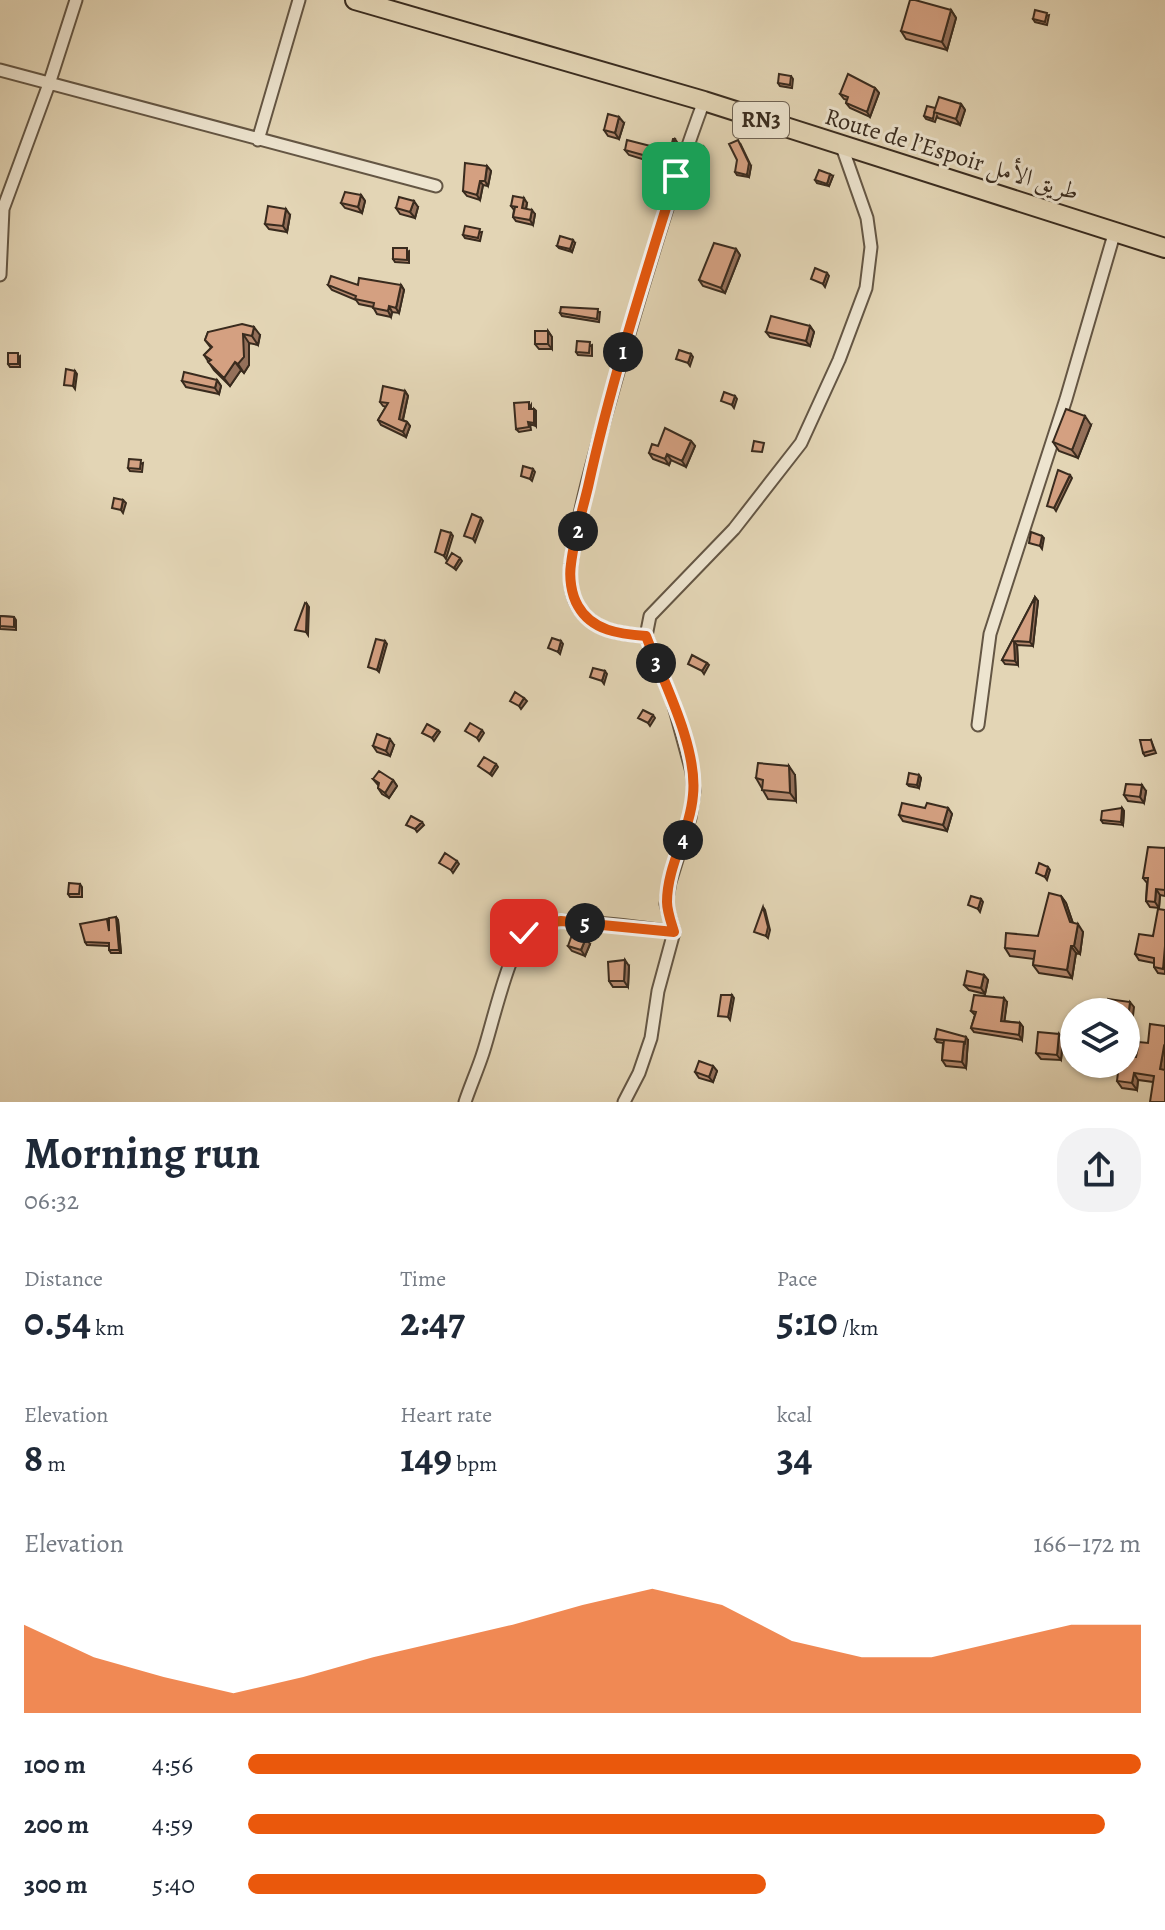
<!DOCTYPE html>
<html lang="en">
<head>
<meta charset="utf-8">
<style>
	:root { --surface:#fff; --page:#f2f2f3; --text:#1f2937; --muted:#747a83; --accent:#ea580c }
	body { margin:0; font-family:Alegreya,Amiri,serif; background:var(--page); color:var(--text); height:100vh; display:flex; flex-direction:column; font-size:30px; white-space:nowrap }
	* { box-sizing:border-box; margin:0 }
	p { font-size:26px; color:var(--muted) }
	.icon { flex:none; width:44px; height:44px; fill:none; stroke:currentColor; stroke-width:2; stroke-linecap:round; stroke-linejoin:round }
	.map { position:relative; height:1102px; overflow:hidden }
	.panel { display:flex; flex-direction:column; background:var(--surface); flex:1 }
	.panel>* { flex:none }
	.fabs { position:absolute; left:1060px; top:998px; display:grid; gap:16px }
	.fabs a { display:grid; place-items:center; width:80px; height:80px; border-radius:50%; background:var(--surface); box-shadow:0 2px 6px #0004; font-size:40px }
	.pin { position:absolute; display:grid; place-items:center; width:68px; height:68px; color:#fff; margin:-34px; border-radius:16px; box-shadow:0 4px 12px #0006 }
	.km { position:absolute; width:40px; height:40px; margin:-20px; border-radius:50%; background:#222; color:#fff; font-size:22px; line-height:40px; text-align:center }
	.round { display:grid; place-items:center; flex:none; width:84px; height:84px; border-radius:32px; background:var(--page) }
	.head { display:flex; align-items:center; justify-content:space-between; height:136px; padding:0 24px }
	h1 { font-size:44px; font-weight:700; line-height:60px }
	.figures { display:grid; grid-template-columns:repeat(3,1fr); gap:12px; height:136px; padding:8px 24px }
	.figures div { display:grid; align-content:center }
	.figures b { font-size:40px; font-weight:700 }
	.figures small { font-size:22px; font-weight:400 }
	.figures p { font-size:22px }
	.chart { height:224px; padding:16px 24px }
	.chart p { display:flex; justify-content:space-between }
	.chart svg { width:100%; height:144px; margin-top:8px; fill:var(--accent); opacity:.7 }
	ul { padding:0 24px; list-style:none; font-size:26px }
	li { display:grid; grid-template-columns:128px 96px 1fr; align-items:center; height:60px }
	li i { height:20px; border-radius:10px; background:var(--accent) }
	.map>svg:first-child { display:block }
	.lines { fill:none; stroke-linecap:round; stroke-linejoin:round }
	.minor-casing { stroke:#645644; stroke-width:15 }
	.trunk-casing { stroke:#392b1e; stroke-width:22 }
	.minor { stroke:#ede4cf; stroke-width:11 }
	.trunk { stroke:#e3d5b5; stroke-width:18 }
	.wall { fill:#b68a6f; stroke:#392b1e; stroke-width:2 }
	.shaded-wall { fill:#94705a; stroke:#392b1e; stroke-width:2 }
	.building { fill:#d4a081; stroke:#392b1e; stroke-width:2 }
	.route-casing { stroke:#fff; stroke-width:16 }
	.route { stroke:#ea580c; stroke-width:10 }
	.labels { text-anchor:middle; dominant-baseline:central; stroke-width:6; stroke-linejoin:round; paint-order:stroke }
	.shield { fill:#ede4cf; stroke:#6f6253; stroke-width:2 }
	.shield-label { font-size:22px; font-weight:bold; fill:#392b1e }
	.street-label { font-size:24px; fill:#392b1e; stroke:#ede4cf }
</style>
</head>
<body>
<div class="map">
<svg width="1165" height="1102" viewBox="0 0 1165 1102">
	<rect width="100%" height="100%" fill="#e3d5b5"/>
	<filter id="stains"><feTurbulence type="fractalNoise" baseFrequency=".0025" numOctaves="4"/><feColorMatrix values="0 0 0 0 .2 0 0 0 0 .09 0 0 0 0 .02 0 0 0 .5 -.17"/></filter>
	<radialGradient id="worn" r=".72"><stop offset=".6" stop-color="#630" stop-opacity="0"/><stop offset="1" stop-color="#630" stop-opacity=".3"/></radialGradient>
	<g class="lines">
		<defs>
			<path id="minor" d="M0,70L436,186
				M258,140L299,0
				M0,275L3,209L49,84L76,0
				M646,636C620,634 592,631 577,605C571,594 569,577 571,564C579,505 598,443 614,386C641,290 669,195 704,101
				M978,725L990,634L1066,399L1115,231
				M465,1102C470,1087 477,1071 482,1056C492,1028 510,939 533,925C552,914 647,929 674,932
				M624,1102L639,1073L651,1038L658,991L674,932L666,904L670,882L690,818L694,791L692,772L673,702L646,636L650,616L734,529L801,443L839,360L866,288L871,247L867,218L841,144"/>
			<path id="trunk" d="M355,0L704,101L1165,248"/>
		</defs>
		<!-- minor casing -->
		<use href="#minor" class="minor-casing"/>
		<!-- trunk casing -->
		<use href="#trunk" class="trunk-casing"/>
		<!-- minor -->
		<use href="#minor" class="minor"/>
		<!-- trunk -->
		<use href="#trunk" class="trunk"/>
	</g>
	<!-- wall -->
	<path class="wall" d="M951,10L956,18L947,50L906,39L901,31Z
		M1049,15L1047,25L1035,22L1033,19Z
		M791,76L793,79L792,88L780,86L778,83Z
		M875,88L879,93L870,117L850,108L846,103L847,100L844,99L840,94Z
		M961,104L965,110L960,125L938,118L937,116L935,122L926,119L924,116L935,108Z
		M624,123L619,139L608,136L604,130Z
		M679,145L671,168L629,155L625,150L670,151Z
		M487,166L491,171L488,186L483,185L480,200L467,196L463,191Z
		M751,166L749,177L737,175L735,172Z
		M833,176L829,186L817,183L815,180Z
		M361,195L365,201L362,213L345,208L341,203Z
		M527,203L526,209L535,214L533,225L516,221L513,217L514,210L511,206Z
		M418,207L415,218L400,214L396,208Z
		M290,215L287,232L269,229L265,224Z
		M482,232L480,241L465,238L463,235Z
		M575,243L572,252L559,248L557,246Z
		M736,249L740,255L725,293L703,286L699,280Z
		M409,251V263L395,262L393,259Z
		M328,285H401L404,290L399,313L392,312L391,317L377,314L373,307L359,304L356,300L332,290Z
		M600,312L599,322L562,316L560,313Z
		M810,326L814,332L810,346L770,337L766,332Z
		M548,331L552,337V349H539L535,344Z
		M208,332L260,335L258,345L249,343V365L244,373L241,370L230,386L214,370L204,355L211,348L205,340Z
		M592,345V356L578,355L576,352Z
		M20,356V367H10L8,364Z
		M217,380L221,386L219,394L186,387L182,381Z
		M405,391L408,396L403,420L407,422L410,426L406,437L381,425L378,420L386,407L383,406L380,402Z
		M531,405V409H534L536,411V426L530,424L531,430L519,432L516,429Z
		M1091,425L1078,458L1059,451L1053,442Z
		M691,441L695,446L686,467L671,460L669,465L653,459L649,453L658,446Z
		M143,463L142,472L130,471L128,468Z
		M1035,597L1038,601L1033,646L1017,645L1018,665L1005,664L1002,660Z
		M0,616L14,617L16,620V630L0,629Z
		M1151,740L1156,753L1145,756L1143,753Z
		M394,745L390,756L377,752L373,746Z
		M795,775L796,801L768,799L756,778Z
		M919,775L921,778L919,788L909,786L907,784Z
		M373,779L393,780L397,786L389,798L382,794L378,788L379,786Z
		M1146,791L1144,803L1128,801L1124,795Z
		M925,808H948L952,814L947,831L903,821L899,815Z
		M1122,808L1124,811L1123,825L1103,823L1101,820Z
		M1165,848V896L1160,895L1159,908L1150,907L1146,901L1147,883L1143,878Z
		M80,884L82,887V897H70L68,894Z
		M1061,896L1066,903L1073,923L1083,932L1080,954L1076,953L1072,978L1039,973L1033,965L1034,959L1010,956L1005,948L1038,936Z
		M1165,910V974L1158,973L1154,967V963L1139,960L1135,954L1153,936Z
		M116,917L118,920L121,953H111L109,950V946L87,945L85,942L107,919L109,922Z
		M590,944L585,956L572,951L568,946Z
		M629,966L628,987H613L609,981Z
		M984,975L988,980L985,994L969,990L964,985Z
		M1007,1002L1004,1021L1020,1023L1023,1027L1022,1040L974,1032L971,1028L975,1015L971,1011Z
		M1165,1026V1102L1153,1082L1138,1080L1137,1090L1122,1088L1117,1081L1148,1043Z
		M1059,1034L1063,1040L1061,1060L1041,1059L1036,1053Z
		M935,1039L968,1040L966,1068L946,1066L942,1060L943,1043L937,1042Z
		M713,1066L717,1071L713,1082L699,1078L695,1072Z"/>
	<!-- shaded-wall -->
	<path class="shaded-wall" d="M951,10L956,18L947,50L942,42Z
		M875,88L879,93L870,117L867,112Z
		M961,104L965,110L960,125L956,119Z
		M619,117L624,123L619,139L615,133Z
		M675,139L679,145L671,168L668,162Z
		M740,143L751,166L749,177L747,175Z
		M704,147L706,150L702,165L700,163Z
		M487,166L491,171L488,186L485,181Z
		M830,174L833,176L829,186L827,184Z
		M480,181L483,185L480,200L477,195Z
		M361,195L365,201L362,213L358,207Z
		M524,198L527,203L525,213L522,208Z
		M414,201L418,207L415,218L410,212Z
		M286,209L290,215L287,232L283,226Z
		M532,210L535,214L533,225L530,220Z
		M573,240L575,243L572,252L570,249Z
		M736,249L740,255L725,293L721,288Z
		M827,273L829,276L825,287L823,284Z
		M401,285L404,290L399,313L396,308Z
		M389,306L392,312L391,317L388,311Z
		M810,326L814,332L810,346L806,341Z
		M254,327L260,335L258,345L252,336Z
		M548,331L552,337V349L548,344Z
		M243,334L249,343V365L244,373L238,364Z
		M691,354L693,357L690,366L688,363Z
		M235,362L241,370L230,386L224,378Z
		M75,371L77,374L75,389L73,386Z
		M217,380L221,386L219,394L215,388Z
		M405,391L408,396L402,423L399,419Z
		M735,396L737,399L734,408L732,405Z
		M534,409L536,411V426L534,423Z
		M1085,416L1091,425L1078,458L1072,450Z
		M407,422L410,426L406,437L403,432Z
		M691,441L695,446L686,467L682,461Z
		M667,454L671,460L669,465L665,459Z
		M533,469L535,472L532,481L530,479Z
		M1070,475L1072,478L1056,511L1054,508Z
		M123,500L126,503L123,513L121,510Z
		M481,518L483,521L475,542L473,539Z
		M451,533L453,536L446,559L444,556Z
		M1042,536L1044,538L1042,549L1040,546Z
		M460,558L462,561L456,570L454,568Z
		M1035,597L1038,601L1033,646L1030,642Z
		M307,604L309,607L308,635L306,632Z
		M385,641L387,644L379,672L377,670Z
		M561,641L563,644L560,654L558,652Z
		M1014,641L1017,645L1018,665L1015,661Z
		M707,663L709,665L704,674L702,671Z
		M605,671L607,674L604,684L602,681Z
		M524,698L527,701L521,709L519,706Z
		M653,715L655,718L650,726L648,723Z
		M438,730L440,732L434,741L432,738Z
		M482,730L484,733L479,741L477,738Z
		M390,739L394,745L390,756L386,751Z
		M496,764L498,767L492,776L490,774Z
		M789,766L795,775L796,801L790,793Z
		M919,775L921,778L919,788L917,785Z
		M393,780L397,786L389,798L385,793Z
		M1142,785L1146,791L1144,803L1140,797Z
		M948,808L952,814L947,831L943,825Z
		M1122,808L1124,811L1123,825L1121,822Z
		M422,822L424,825L417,832L415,829Z
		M457,861L459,864L453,873L451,870Z
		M1048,867L1050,870L1047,880L1045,877Z
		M1156,889L1160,895L1159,908L1155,902Z
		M1061,896L1066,903L1075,930L1070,922Z
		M981,899L983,902L980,912L978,909Z
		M763,907L765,910L770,930L768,938L766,936Z
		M116,917L118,920L121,953L119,950Z
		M1078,924L1083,932L1080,954L1074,946Z
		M586,938L590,944L585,956L581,950Z
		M1071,946L1076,953L1072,978L1067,970Z
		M625,960L629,966L628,987L624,981Z
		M984,975L988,980L985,994L981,988Z
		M732,995L734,998L730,1020L728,1017Z
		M1004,998L1007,1002L1004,1025L1001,1021Z
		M1130,1002L1134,1007L1131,1032L1127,1026Z
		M1020,1023L1023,1027L1022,1040L1019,1035Z
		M1059,1034L1063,1040L1061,1060L1057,1055Z
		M966,1037L968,1040L966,1068L962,1062L964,1042Z
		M1164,1046L1165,1048V1075L1160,1069Z
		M713,1066L717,1071L713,1082L709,1077Z
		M1134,1073L1138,1080L1137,1090L1132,1083Z"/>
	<!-- building -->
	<path class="building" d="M910,0H915L951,10L942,42L901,31Z
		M1035,10L1047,13L1045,22L1033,19Z
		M779,74L791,76L790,85L778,83Z
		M848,74L875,88L867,112L846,103L848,97L840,94Z
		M939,97L961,104L956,119L934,112Z
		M927,106L935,108L933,119L924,116Z
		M608,114L619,117L615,133L604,130Z
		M673,139H675L668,162L625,150L627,140L670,151Z
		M738,140L749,163L747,175L735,172L737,160L729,144Z
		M695,144L704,147L700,163L689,160Z
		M465,163L487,166L485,181H480L477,195L463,191Z
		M819,170L830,174L827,184L815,180Z
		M345,192L361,195L358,207L341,203Z
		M513,196L524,198L522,208L532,210L530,220L513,217L515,207H518L511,206Z
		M399,197L414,201L410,212L396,208Z
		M268,206L286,209L283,226L265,224Z
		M465,226L480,229L478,238L463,235Z
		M560,236L573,240L570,249L557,246Z
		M714,243L736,249L721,288L699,280Z
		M393,248H407V260L393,259Z
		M815,268L827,273L823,284L811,279Z
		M331,276L358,285L359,278L401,285L396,308L389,306L388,311L373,308L374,303L355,299L356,296L328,285Z
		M561,307L598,309L597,319L560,313Z
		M771,316L810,326L806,341L766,332Z
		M242,324L254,327L252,336L243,334L244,357L238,364L235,362L224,378L208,362L211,360L204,355L212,347L205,340L208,332Z
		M535,331H548V344H535Z
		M577,341L590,342L589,353L576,352Z
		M679,350L691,354L688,363L676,359Z
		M8,353H18V364H8Z
		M66,369L75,371L73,386L64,385Z
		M184,372L217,380L215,388L182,381Z
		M383,386L405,391L399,419L407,422L403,432L378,420L388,403L380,402Z
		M724,392L735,396L732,405L721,401Z
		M529,402V409H534V423L528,422L529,427L516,429L514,403Z
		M1066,409L1085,416L1072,450L1053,442Z
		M665,428L691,441L682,461L667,454L665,459L649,453L652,444L658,446Z
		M754,441L764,443L762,452L752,451Z
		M129,459L141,460L140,469L128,468Z
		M523,466L533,469L530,479L521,476Z
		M1058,470L1070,475L1054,508L1047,506Z
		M114,498L123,500L121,510L112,508Z
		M472,514L481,518L473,539L464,536Z
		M441,530L451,533L444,556L435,552Z
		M1031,532L1042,536L1040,546L1029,543Z
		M452,553L460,558L454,568L446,563Z
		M1035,597L1030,642L1014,641L1015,661L1002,660Z
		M305,603L307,604L306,632L295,630Z
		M0,616L14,617V627L0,626Z
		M552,638L561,641L558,652L548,648Z
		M376,639L385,641L377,670L368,667Z
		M692,655L707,663L702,671L688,664Z
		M593,668L605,671L602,681L590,677Z
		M515,692L524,698L519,706L510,701Z
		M643,710L653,715L648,723L638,718Z
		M470,723L482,730L477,738L465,731Z
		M427,724L438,730L432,738L422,733Z
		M377,734L390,739L386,751L373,746Z
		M1140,740H1151L1154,750L1143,753Z
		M484,757L496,764L490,774L478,766Z
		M758,763L789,766L790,793L762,790L763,780L756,778Z
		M379,771L393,780L385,793L378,788L379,783L373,779Z
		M909,773L919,775L917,785L907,784Z
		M1126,784L1142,785L1140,797L1124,795Z
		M902,803L925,808L927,803L948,808L943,825L899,815Z
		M1122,808L1121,822L1101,820L1102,811Z
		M411,816L422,822L415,829L406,825Z
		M1148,847L1165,848V890L1156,889L1155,902L1146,901L1148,878H1143Z
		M445,853L457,861L451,870L439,863Z
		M1039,863L1048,867L1045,877L1036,873Z
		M69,883L80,884L79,894H68Z
		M1049,893L1061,896L1070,922L1078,924L1074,946H1071L1067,970L1033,965L1035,951L1005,948L1006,933L1038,936Z
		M971,896L981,899L978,909L968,905Z
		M763,907L768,927L766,936L754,932Z
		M1158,909L1165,910V946L1163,969L1154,967V958L1135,954L1139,934L1153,936Z
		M116,917L119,950H109V943L85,942L80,924L107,919L109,931V918Z
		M573,932L586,938L581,950L568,946Z
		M625,960L624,981H609L608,962Z
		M967,971L984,975L981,988L964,985Z
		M721,995H732L728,1017L718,1016Z
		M974,995L1004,998L1001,1021L1020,1023L1019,1035L971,1028L976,1012L971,1011Z
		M1108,999L1130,1002L1127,1026H1126V1012H1107Z
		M1150,1024L1165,1026V1047L1164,1046L1160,1069L1165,1070V1102H1150L1154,1076L1134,1073L1132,1083L1117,1081L1119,1064H1126V1057H1136L1139,1042L1148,1043Z
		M937,1029L966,1037L965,1043L964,1042L935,1039Z
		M1038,1032L1059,1034L1057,1055L1036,1053Z
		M944,1040L964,1042L962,1062L942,1060Z
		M699,1061L713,1066L709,1077L695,1072Z"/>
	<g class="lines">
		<defs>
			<path id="route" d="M524,933L534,925L561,921L674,932C671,922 667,911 667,902C667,865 690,832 693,795C698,747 663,681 646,636C620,634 592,631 578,606C571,594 569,577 571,564C574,538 582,512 588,487C611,382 644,279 676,176"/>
		</defs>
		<!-- route casing -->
		<use href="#route" class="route-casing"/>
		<!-- route -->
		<use href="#route" class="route"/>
	</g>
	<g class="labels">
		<!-- shield labels -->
		<rect class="shield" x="733" y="102" width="56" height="36" rx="6"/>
		<g class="shield-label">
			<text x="761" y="120">RN3</text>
		</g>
		<!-- street labels -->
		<g class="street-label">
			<text transform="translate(952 154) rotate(17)">Route de l’Espoir طريق الأمل</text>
		</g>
	</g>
	<rect width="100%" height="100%" filter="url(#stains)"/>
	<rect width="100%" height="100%" fill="url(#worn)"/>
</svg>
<div class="fabs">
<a><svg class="icon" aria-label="layers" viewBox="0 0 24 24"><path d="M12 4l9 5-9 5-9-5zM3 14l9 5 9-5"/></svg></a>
</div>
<div class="pin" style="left:676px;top:176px;background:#1e9e55"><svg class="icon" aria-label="arrive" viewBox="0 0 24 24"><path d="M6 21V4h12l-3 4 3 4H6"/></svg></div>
<div class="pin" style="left:524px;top:933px;background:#d93025"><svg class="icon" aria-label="check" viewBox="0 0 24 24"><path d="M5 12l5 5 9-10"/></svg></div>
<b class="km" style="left:623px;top:352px">1</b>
<b class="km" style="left:578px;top:531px">2</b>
<b class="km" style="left:656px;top:663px">3</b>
<b class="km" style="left:683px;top:840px">4</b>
<b class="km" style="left:585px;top:923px">5</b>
</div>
<section class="panel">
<div class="head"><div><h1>Morning run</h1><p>06:32</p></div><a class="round"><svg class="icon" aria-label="share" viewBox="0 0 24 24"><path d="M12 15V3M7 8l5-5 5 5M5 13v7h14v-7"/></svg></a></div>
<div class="figures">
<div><p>Distance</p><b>0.54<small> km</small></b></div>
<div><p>Time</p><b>2:47</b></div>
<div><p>Pace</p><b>5:10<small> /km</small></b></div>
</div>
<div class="figures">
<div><p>Elevation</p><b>8<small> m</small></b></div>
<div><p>Heart rate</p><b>149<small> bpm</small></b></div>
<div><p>kcal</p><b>34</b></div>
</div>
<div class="chart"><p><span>Elevation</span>166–172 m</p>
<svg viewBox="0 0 160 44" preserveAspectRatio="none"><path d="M0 44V17L10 27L20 33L30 38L40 33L50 27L60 22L70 17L80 11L90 6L100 11L110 22L120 27L130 27L140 22L150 17L160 17V44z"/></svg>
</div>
<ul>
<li><b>100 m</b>4:56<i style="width:100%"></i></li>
<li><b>200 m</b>4:59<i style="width:96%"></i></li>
<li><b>300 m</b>5:40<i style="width:58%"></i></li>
</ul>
</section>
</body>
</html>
